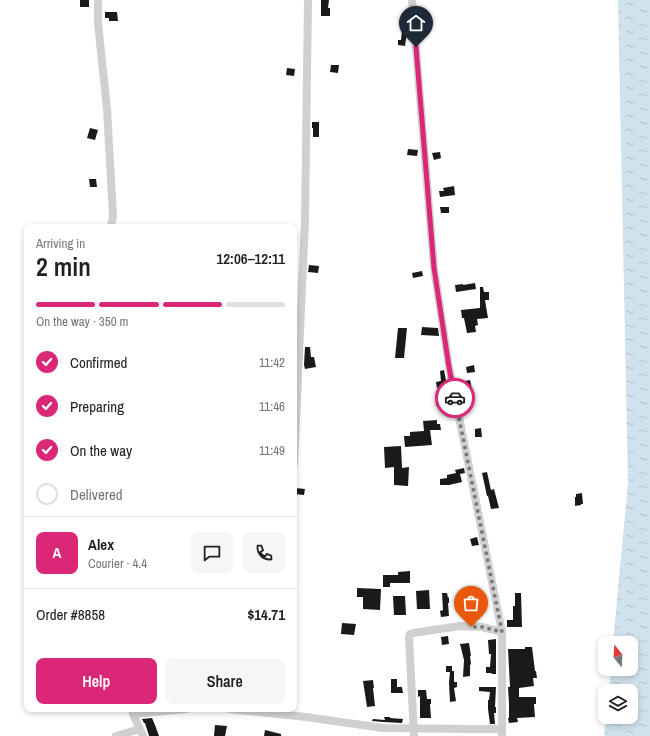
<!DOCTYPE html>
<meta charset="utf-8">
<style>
:root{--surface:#fff;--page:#f6f6f6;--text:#202124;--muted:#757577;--line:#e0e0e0;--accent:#db2777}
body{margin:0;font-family:"Archivo Narrow",sans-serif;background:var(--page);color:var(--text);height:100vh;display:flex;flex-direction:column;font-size:15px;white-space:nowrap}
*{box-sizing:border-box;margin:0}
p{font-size:13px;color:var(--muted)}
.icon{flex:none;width:22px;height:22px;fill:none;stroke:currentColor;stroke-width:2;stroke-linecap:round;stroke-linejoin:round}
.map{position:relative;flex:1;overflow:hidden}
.panel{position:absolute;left:24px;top:224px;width:273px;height:488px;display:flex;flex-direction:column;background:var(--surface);border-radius:8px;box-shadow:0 2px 6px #0003}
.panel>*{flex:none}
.needle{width:26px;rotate:342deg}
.tools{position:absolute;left:598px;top:636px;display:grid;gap:8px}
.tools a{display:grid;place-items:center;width:40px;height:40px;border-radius:8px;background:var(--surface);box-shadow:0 2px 6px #0003;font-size:20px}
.pin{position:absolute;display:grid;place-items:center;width:34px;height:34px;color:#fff;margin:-41px -17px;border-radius:50% 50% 50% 0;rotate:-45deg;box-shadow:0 0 4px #0007}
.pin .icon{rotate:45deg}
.courier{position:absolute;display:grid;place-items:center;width:40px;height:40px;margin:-20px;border:3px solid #db2777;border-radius:50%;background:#fff;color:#222;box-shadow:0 1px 5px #0007}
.overview em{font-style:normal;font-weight:600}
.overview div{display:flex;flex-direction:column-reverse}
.overview{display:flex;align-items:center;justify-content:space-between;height:68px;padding:0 12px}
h1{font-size:26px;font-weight:600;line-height:30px}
.bar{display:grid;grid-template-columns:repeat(4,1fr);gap:6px 4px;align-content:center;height:48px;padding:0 12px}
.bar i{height:5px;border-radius:3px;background:var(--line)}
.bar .active{background:var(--accent)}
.bar p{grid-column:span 4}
.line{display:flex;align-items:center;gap:10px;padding:0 12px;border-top:1px solid var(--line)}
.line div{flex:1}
.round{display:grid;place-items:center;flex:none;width:42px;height:42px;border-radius:8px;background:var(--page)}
ol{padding:0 12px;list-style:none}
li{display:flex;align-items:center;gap:12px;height:44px}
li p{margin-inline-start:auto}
li .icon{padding:4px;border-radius:50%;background:var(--accent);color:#fff;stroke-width:4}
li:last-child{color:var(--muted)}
li i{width:22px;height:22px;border:2px solid var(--line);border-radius:50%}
.action{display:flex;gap:8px;margin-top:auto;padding:8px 12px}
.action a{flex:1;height:46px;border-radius:8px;background:var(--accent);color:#fff;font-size:16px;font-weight:600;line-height:46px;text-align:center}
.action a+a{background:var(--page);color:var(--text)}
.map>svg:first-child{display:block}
</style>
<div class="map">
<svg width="650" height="736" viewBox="0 0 650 736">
<defs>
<pattern id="water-ripples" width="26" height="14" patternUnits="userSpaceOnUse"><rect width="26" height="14" fill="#cfe2ee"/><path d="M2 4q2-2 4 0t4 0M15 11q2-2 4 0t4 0" fill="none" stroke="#b2c2cd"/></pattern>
</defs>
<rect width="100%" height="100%" fill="#fff"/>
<polygon fill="url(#water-ripples)" points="618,0 650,0 650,736 604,736 606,717 631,717 631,691 609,691 611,669 631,669 631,643 613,643 628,483"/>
<g fill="#1a1a1a">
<rect x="80" y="0" width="9" height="7"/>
<polygon points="321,0 329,0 328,8 330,8 330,16 321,16"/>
<polygon points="105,12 117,12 118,21 109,21 109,18 105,18"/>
<polygon points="402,31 407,32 405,46 398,45 398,40 401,40"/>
<polygon points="331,65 339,65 338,73 330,72"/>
<polygon points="287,68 295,69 294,76 286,75"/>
<polygon points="312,122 319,122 319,137 313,137 313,128 312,128"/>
<polygon points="90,128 98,130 95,140 87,138"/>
<polygon points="408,149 418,150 417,156 407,155"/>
<polygon points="440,152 441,158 434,160 432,153"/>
<polygon points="89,179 96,179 97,187 90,187"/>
<polygon points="454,186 455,195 440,197 439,191 444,191 443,188"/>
<polygon points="440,207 449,207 449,213 441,213"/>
<polygon points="309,265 319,266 318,273 308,272"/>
<polygon points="422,271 423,276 413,278 412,273"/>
<polygon points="475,283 476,289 456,292 455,285 463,284 463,285"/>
<polygon points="480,287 483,287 484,292 489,292 489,300 485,300 488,318 477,319 478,325 475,326 476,332 467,333 464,318 462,318 461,310 480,308"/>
<polygon points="422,327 438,328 439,336 421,335"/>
<polygon points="398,328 407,328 404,358 395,358"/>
<polygon points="305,347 310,347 311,357 314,357 316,367 305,369 304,365"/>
<polygon points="474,365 475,372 467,373 466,367"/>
<polygon points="444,370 447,386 437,388 436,382 441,381 440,371"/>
<polygon points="470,380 473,394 467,395 465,381"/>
<polygon points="445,398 446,405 436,406 436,399"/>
<polygon points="437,420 437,424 440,424 441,430 430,430 432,445 405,447 404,436 410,436 410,432 424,431 423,421"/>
<polygon points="481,428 482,437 475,437 475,429"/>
<polygon points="401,446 402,468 409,467 408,486 394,485 394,467 385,468 384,447"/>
<polygon points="464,468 465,473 460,474 462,482 449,485 440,485 440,479 447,478 447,475 456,473 455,470"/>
<polygon points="487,472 491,490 494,489 499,508 491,509 488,496 487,496 482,473"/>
<polygon points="295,488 305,489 304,495 294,494"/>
<polygon points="582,493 583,504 581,504 581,505 575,506 575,497 576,497 576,494"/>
<polygon points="477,537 479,545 472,546 470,539"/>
<polygon points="410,571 410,583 390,583 390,587 383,587 383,575 398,575 398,572"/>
<polygon points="357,588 381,589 380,610 363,609 363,597 357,597"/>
<polygon points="429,590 430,609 417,609 416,591"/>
<polygon points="442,593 447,593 448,598 449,597 449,603 448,603 449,616 441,617 440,611 443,610"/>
<polygon points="515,593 521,593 522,627 507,627 507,620 513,620 513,606 515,606"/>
<polygon points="393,596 405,596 406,615 394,615"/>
<polygon points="342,623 356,624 354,635 341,634"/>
<polygon points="448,636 449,644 442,645 441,637"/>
<polygon points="496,639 496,674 492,674 491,673 486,673 486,667 490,667 491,654 489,654 488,640"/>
<polygon points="469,643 471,656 470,656 471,664 470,665 470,676 463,677 464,660 460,644"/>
<polygon points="525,647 532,647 535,671 536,671 537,678 533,678 534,686 519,688 519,697 536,697 536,704 534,704 535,717 517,718 518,722 509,723 508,718 509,718 509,704 508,687 510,687 508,649 525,649"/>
<polygon points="446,666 452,666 452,671 454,671 454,682 457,682 457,687 454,688 456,701 450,702 449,682 450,672 446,672"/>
<polygon points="391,679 397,679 397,687 402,687 403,693 391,693"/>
<polygon points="373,680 374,688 373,688 375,706 367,707 363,681"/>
<polygon points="479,687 496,687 495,707 496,707 496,713 494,713 495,724 490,724 488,709 488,700 489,700 490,692 479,691"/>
<polygon points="418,690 426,690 427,699 431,699 431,704 430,704 431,718 420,718 420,696 418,697"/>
<polygon points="384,717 390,717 390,718 403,719 402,723 383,722 372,721 373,719 385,720"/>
<polygon points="152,718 155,725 159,736 149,736 145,723 144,723 142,719"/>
<polygon points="215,725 227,726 225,736 214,736"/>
<polygon points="265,730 281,734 281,736 264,736"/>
</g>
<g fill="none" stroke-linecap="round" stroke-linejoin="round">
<g stroke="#d0d0d0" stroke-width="8">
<polyline points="98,0 98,23 107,109 113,216 111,227"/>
<polyline points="412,0 434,268 449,367 502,632 502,736"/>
<polyline points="294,464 305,222 308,0"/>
<polyline points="132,709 133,714 143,736"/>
<polyline points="229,709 306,717 383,728 469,729 502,729"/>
<polyline points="133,714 187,709"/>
<polyline points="116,736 140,729"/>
<polyline points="414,736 409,637 410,634 413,633 460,626 482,627 502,632"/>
</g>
</g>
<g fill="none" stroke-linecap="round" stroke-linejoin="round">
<polyline stroke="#7a7a7a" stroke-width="4" stroke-dasharray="0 7.2" points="455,398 502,632 482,627 471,627"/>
<polyline stroke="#db2777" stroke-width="5" points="416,47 434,268 449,367 455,398"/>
</g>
</svg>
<div class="tools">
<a><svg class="needle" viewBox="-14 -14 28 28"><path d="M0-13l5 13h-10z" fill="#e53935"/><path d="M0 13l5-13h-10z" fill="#757577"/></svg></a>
<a><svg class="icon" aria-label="layers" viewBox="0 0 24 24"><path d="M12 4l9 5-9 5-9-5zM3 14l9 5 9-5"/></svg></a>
</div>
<div class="pin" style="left:471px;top:627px;background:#ea580c"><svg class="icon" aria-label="bag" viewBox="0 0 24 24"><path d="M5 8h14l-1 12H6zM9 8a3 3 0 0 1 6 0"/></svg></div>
<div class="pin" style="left:416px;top:47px;background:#1f2937"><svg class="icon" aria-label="home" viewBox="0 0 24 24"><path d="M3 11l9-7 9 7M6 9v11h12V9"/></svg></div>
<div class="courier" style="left:455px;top:398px"><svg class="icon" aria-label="car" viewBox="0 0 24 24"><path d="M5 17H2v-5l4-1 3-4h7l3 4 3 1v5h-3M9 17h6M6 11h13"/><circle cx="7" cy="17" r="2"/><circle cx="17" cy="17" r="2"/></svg></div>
<section class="panel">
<div class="overview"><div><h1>2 min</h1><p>Arriving in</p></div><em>12:06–12:11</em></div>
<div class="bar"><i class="active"></i><i class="active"></i><i class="active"></i><i></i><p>On the way · 350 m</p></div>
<ol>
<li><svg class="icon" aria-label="check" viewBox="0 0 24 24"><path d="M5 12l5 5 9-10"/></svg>Confirmed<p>11:42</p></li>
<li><svg class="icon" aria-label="check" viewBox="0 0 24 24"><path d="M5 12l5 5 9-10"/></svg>Preparing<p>11:46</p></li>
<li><svg class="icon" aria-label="check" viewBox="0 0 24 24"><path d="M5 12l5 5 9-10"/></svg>On the way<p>11:49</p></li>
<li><i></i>Delivered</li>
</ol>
<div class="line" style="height:72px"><b class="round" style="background:var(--accent);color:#fff">A</b><div><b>Alex</b><p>Courier · 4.4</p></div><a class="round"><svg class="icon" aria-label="chat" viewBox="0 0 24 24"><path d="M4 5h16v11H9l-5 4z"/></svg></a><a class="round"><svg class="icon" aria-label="phone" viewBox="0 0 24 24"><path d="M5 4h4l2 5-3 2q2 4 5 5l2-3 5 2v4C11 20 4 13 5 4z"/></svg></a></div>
<div class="line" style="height:52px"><div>Order #8858</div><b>$14.71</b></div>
<div class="action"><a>Help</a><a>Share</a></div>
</section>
</div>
